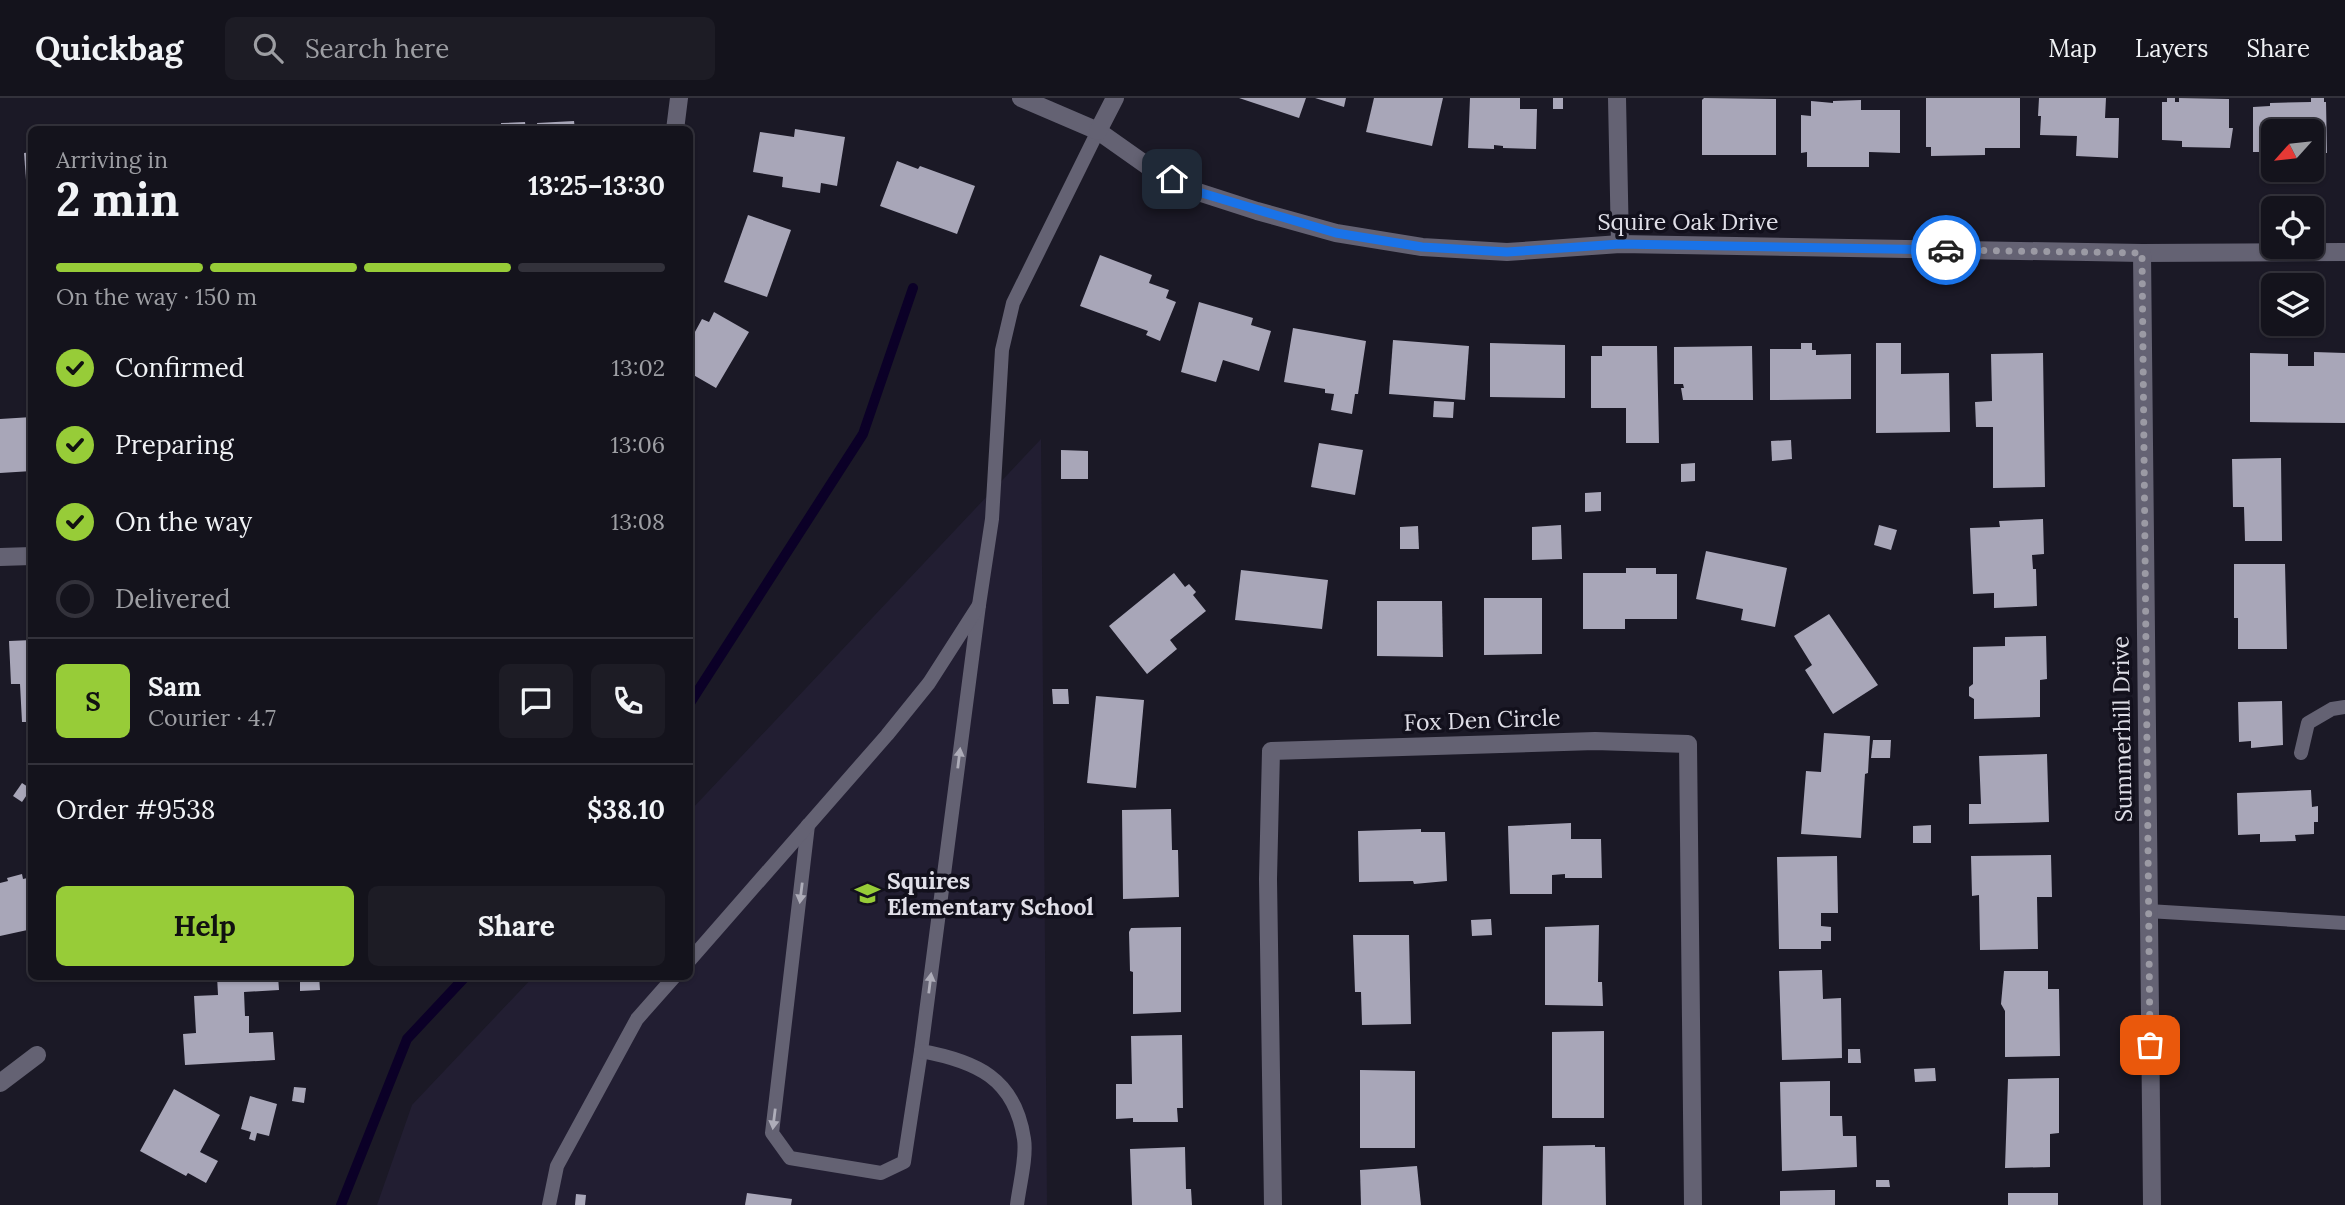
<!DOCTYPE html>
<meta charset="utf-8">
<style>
:root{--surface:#14131c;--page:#1d1c25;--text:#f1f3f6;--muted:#9d9ea3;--line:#33323b;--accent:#97cc38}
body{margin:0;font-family:Lora,serif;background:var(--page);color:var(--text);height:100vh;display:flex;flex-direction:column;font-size:26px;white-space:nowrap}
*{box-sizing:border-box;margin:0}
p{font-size:23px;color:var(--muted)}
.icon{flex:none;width:38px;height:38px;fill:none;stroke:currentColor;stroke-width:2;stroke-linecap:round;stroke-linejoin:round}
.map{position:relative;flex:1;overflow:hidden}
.side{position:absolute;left:28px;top:28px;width:665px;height:854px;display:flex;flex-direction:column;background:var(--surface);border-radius:10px;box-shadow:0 2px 5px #0004,0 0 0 2px var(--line)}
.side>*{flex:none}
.needle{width:46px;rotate:243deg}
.buttons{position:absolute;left:2261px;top:21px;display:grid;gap:14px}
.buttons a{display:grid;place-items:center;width:63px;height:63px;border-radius:10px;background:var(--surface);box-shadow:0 2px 5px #0004,0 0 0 2px var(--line);font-size:35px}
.pin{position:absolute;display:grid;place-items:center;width:60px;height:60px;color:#fff;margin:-30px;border-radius:14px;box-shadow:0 4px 10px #0006}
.courier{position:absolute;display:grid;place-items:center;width:70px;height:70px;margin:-35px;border:5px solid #1a73e8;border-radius:50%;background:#fff;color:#222;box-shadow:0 2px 9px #0007}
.overview em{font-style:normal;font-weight:700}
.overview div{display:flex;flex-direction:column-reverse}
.overview{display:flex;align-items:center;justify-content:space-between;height:119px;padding:0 28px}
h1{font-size:46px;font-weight:700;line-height:52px}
.bar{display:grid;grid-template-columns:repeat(4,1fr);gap:10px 7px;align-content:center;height:84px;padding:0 28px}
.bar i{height:9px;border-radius:5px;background:var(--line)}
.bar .on{background:var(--accent)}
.bar p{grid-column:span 4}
.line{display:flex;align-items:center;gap:18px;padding:0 28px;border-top:2px solid var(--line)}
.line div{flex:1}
.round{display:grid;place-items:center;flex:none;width:74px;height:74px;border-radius:10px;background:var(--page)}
ol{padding:0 28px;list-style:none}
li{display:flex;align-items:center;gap:21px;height:77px}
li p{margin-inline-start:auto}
li .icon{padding:7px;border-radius:50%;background:var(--accent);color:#111;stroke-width:4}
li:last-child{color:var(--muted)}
li i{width:38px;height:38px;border:4px solid var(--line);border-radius:50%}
.primary-button{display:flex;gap:14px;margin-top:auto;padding:14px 28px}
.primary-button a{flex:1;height:80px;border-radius:10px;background:var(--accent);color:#111;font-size:28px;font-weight:700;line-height:80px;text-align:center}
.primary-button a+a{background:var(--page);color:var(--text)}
header{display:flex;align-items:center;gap:42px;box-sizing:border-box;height:98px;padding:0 35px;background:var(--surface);border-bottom:2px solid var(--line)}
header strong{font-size:33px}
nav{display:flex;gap:38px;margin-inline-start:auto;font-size:24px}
.search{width:490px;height:63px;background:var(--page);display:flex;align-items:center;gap:18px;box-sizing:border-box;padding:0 24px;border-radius:10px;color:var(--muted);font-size:26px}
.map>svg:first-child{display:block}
</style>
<header>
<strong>Quickbag</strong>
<div class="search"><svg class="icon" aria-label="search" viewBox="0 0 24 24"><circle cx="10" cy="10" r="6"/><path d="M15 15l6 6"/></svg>Search here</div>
<nav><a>Map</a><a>Layers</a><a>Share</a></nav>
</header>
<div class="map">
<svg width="2345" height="1107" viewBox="0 0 2345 1107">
<rect width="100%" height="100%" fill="#1b1926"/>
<polygon fill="#221e32" points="1041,341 1047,1107 377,1107 412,1007 533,879 690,878 690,713"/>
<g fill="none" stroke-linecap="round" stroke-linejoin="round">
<g stroke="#0b0027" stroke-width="10">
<polyline points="690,605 863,336 913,190"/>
<polyline points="341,1107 407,941 466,878"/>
</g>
</g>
<g fill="#a8a6b8">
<polygon points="1239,0 1306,0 1299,20"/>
<polygon points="1315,0 1346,0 1344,9"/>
<polygon points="1374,0 1443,0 1432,48 1366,34"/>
<polygon points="1470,0 1520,0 1520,11 1537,11 1536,51 1503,50 1503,48 1494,47 1494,51 1468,50"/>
<rect x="1553" y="0" width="10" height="11"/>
<polygon points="1704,0 1776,1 1776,57 1702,57 1702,2"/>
<polygon points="1926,0 2020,0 2020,50 1985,50 1985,57 1931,58 1931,49 1926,49"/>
<polygon points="2039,0 2106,0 2105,20 2119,20 2118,60 2076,58 2077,38 2040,37 2041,18 2038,18"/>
<polygon points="2167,0 2175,0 2175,4 2179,4 2179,0 2229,1 2229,30 2233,30 2230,50 2182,49 2182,43 2162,42 2162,4 2167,4"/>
<polygon points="2311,0 2324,0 2324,4 2326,4 2327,55 2312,55 2312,33 2273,33 2273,54 2253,54 2253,9 2270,8 2270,5 2311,4"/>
<polygon points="1861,2 1861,12 1900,12 1900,55 1869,54 1869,69 1807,69 1807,54 1801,55 1801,17 1811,18 1811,3 1833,5 1833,3"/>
<polygon points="574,23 575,32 538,32 537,25"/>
<polygon points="525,24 526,32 501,32 501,25"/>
<polygon points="795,31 845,39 837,88 821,85 820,95 782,89 783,79 753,74 760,34 794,39"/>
<polygon points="32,54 32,108 28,108 24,55"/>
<polygon points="897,63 918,71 920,68 975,88 957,136 880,108"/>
<polygon points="748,117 791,132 767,199 724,184"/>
<polygon points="1100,157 1152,177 1149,185 1169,192 1166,200 1176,204 1160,243 1146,237 1148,233 1080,208"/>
<polygon points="1199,204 1253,220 1251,227 1271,233 1259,273 1223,262 1216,284 1181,274"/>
<polygon points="714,214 749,234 716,290 690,275 690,243 702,221 709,224"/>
<polygon points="1293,230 1366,243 1358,296 1355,296 1352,316 1331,312 1334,296 1325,295 1325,291 1284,284"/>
<polygon points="1393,242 1469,248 1465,302 1389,296"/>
<polygon points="1490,245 1565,247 1565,300 1490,299"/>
<polygon points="1801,245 1812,245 1812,252 1816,252 1816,257 1851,256 1851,301 1770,302 1770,251 1801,251"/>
<polygon points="1876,245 1901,245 1901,276 1949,275 1950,334 1876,335"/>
<polygon points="1602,248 1657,248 1659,345 1626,345 1626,310 1591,310 1591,258 1602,258"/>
<polygon points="1752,248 1753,302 1683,302 1681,290 1684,290 1683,286 1674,286 1674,249"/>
<polygon points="2314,254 2345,255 2345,325 2250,324 2250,255 2288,256 2288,268 2314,268"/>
<polygon points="2043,255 2045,389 1993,390 1993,329 1976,329 1975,304 1992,303 1991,256"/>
<polygon points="1434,303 1454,304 1453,320 1433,319"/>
<polygon points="32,319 32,373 0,375 0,321"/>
<polygon points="1791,342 1792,361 1772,363 1771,343"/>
<polygon points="1319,345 1363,352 1355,397 1311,389"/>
<polygon points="1061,352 1088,353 1088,381 1061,381"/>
<polygon points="2281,360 2282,443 2245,443 2244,409 2233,409 2232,361"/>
<polygon points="1695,365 1695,383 1681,384 1681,366"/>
<polygon points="1601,394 1601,413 1585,414 1585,395"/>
<polygon points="2043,421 2044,456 2032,457 2033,471 2036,471 2037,508 1994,510 1994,495 1973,496 1970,430 2000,429 1999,423"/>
<polygon points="1561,427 1562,461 1532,462 1532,429"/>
<polygon points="1879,427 1897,432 1891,452 1874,447"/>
<polygon points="1418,428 1419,451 1400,451 1400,429"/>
<polygon points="1706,453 1787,470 1775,529 1741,522 1743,511 1696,501"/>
<polygon points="2234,466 2285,466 2287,551 2238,551 2238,520 2234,520"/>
<polygon points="1626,470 1656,470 1656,476 1677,476 1677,521 1625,521 1625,531 1583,531 1583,475 1626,475"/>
<polygon points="1241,472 1328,482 1322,531 1235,522"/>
<polygon points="1174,475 1185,489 1189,486 1196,494 1193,497 1206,513 1170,542 1177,551 1147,576 1109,528"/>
<polygon points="1484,500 1542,500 1542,556 1484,557"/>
<polygon points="1377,503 1442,503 1443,559 1377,558"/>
<polygon points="1829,516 1878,587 1833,616 1805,572 1812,567 1794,538"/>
<polygon points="2046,538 2047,581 2040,582 2040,619 1974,621 1974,601 1969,598 1969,589 1973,586 1973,549 2005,548 2005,539"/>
<polygon points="32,542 32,624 22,624 20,586 11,586 9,543"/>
<polygon points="1052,591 1068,591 1069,606 1053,606"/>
<polygon points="1096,598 1144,602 1136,690 1087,685"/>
<polygon points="2282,603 2283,647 2251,650 2251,643 2239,644 2238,604"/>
<polygon points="1824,635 1870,638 1868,675 1865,676 1861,740 1801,736 1806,673 1821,674"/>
<polygon points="1873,642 1891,642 1890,660 1871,660"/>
<polygon points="2047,656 2049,724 1969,726 1969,706 1981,706 1979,658"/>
<polygon points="22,685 31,691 22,704 13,698"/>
<polygon points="2311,692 2312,709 2318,708 2318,724 2314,724 2314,736 2295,737 2296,743 2260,744 2260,736 2238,737 2237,695"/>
<polygon points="1171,711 1172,752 1178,752 1179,799 1123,801 1122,712"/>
<polygon points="1571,725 1571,741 1601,741 1602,780 1565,780 1565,776 1552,777 1552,796 1510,796 1508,728"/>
<polygon points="1931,727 1931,745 1913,745 1913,728"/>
<polygon points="1421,731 1421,734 1445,734 1447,783 1414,786 1413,783 1359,784 1358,733"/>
<polygon points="2051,757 2052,799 2037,799 2038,851 1980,852 1979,797 1972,798 1971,758"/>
<polygon points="1837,758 1838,815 1821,815 1821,828 1831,829 1831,843 1821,843 1821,851 1779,851 1777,759"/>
<polygon points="22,776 23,781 32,779 32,831 0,838 0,785 8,783 7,780"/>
<polygon points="1491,821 1492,837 1472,838 1471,822"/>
<polygon points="1599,827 1598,884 1602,884 1603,908 1545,907 1545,829"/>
<polygon points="1181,829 1181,914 1133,916 1133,874 1130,873 1129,834 1131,830"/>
<polygon points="1353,837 1409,837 1411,926 1362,927 1361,894 1355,894"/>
<polygon points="1822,872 1823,901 1841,900 1842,960 1782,962 1779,873"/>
<polygon points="2004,873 2048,873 2048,891 2059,891 2060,958 2005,959 2005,913 2001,906"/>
<polygon points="217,878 278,878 279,892 244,894 245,918 249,918 249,935 273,934 275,962 185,967 183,936 196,935 194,898 218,897"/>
<polygon points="297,878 319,878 320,892 300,893 300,881 297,881"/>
<polygon points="1604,933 1604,1020 1552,1020 1552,934"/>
<polygon points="1182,937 1183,1010 1177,1010 1178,1024 1133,1024 1133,1020 1116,1021 1116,986 1132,986 1131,938"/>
<polygon points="1848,951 1860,951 1861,965 1848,965"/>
<polygon points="1935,970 1936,983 1915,984 1914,971"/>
<polygon points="1360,972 1415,973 1415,1050 1360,1050"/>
<polygon points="2059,980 2059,1035 2050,1036 2050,1069 2005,1070 2008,981"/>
<polygon points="1830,983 1830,1018 1842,1018 1843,1038 1856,1038 1857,1069 1782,1073 1780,984"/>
<polygon points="294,989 306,990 304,1005 292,1003"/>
<polygon points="174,991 220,1017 200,1054 218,1063 206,1085 188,1075 186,1078 140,1053"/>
<polygon points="250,998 277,1006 269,1038 257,1035 255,1043 249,1041 251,1034 241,1031"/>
<polygon points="1595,1047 1595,1049 1605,1049 1606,1107 1542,1107 1543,1048"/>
<polygon points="1185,1049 1186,1091 1191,1091 1192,1107 1132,1107 1130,1051"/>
<polygon points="1417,1068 1421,1107 1361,1107 1360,1072"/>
<polygon points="1876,1082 1889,1082 1890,1089 1876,1089"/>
<polygon points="1830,1092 1835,1092 1835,1107 1780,1107 1780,1093"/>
<polygon points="747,1095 792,1101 791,1107 745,1107"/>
<rect x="2008" y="1095" width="50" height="12"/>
<polygon points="576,1096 586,1097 585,1107 575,1107"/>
</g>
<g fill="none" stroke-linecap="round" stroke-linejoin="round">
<g stroke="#646273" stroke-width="14">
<polyline points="2301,655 2308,625 2332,611 2345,609"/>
<polyline points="808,727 772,1035 790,1060 881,1075 904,1064 921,953 979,507"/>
<polyline points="2148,813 2345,825"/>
<polyline points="690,862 887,637 929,585 979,507 992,421 1002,252 1013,205 1098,33"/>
<path d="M921,953c55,10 94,27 103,88 3,18 -5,48 -7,66"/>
<polyline points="549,1107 557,1068 637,921 675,878"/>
</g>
<g stroke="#646273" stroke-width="18">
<polyline points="1021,0 1098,33 1149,69 1195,93 1257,113 1336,135 1422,149 1507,154 1620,146 2142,155 2345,154"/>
<polyline points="1617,0 1620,146"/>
<polyline points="675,32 679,0"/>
<polyline points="1098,33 1115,0"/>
<polyline points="2142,155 2152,1107"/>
<polyline points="0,459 32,458"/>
<polyline points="0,985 37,957"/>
<polyline points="1273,1107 1268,781 1271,653 1595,643 1688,646 1693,1107"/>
</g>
</g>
<defs><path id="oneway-solid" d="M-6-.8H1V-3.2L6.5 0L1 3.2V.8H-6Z" transform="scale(1.75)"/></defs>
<g fill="#aeadb9">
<use href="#oneway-solid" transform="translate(959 660) rotate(-83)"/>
<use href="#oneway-solid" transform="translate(801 795) rotate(97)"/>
<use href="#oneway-solid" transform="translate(930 885) rotate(-83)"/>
<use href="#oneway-solid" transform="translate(774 1021) rotate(97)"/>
</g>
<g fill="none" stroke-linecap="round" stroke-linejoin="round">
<polyline stroke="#9b9aa4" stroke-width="7" stroke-dasharray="0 12.6" points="1946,152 2142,155 2150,947"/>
<polyline stroke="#1a73e8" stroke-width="9" points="1172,81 1195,93 1336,135 1422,149 1507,154 1620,146 1946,152"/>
</g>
<defs>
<symbol id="school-bare" viewBox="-9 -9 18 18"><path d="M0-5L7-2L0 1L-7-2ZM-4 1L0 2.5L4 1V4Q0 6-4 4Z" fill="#97cc38" stroke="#12101c" stroke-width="2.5" paint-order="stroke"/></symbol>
</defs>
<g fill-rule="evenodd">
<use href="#school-bare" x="850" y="778" width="35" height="35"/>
</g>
<g text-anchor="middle" stroke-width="7" stroke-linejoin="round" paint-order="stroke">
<g font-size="23" fill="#e0dfe8" stroke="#12101c">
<text x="1688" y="132">Squire Oak Drive</text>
<text transform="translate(1482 622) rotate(-2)" y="8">Fox Den Circle</text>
<text transform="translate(2122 631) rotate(-91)" y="8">Summerhill Drive</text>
</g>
<g font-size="23" font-weight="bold" fill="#e0dfe8" stroke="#12101c" text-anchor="start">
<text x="887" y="791">Squires<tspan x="887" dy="26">Elementary School</tspan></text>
</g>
</g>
</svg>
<div class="buttons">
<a><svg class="needle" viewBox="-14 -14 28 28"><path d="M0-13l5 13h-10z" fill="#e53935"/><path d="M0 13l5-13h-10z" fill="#9d9ea3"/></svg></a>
<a><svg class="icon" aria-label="locate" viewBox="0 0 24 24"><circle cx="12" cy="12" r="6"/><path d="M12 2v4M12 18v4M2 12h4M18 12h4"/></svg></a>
<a><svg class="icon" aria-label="layers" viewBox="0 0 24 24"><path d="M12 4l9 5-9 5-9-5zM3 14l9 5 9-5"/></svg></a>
</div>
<div class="pin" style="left:2150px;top:947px;background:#ea580c"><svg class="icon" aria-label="bag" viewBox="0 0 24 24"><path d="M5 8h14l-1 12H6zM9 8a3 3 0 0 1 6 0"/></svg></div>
<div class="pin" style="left:1172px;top:81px;background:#1f2937"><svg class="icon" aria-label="home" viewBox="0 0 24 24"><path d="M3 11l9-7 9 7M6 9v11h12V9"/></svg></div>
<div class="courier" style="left:1946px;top:152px"><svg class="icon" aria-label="car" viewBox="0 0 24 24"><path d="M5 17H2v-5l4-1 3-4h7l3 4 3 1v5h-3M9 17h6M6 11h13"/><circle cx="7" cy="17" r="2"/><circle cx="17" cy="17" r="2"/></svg></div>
<section class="side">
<div class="overview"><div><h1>2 min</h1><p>Arriving in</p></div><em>13:25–13:30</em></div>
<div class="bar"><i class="on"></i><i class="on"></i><i class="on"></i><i></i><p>On the way · 150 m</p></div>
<ol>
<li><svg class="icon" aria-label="check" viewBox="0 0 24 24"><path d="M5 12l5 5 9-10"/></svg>Confirmed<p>13:02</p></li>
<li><svg class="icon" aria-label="check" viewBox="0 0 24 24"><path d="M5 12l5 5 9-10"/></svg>Preparing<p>13:06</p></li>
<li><svg class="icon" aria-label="check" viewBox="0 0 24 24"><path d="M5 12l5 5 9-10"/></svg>On the way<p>13:08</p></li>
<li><i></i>Delivered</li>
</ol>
<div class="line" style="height:126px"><b class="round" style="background:var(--accent);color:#111">S</b><div><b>Sam</b><p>Courier · 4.7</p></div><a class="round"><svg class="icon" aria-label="chat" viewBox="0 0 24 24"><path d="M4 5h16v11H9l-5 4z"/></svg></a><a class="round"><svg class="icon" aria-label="phone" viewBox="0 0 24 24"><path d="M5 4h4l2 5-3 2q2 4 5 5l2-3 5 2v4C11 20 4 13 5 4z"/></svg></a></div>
<div class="line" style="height:91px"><div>Order #9538</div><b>$38.10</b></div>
<div class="primary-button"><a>Help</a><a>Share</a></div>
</section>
</div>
